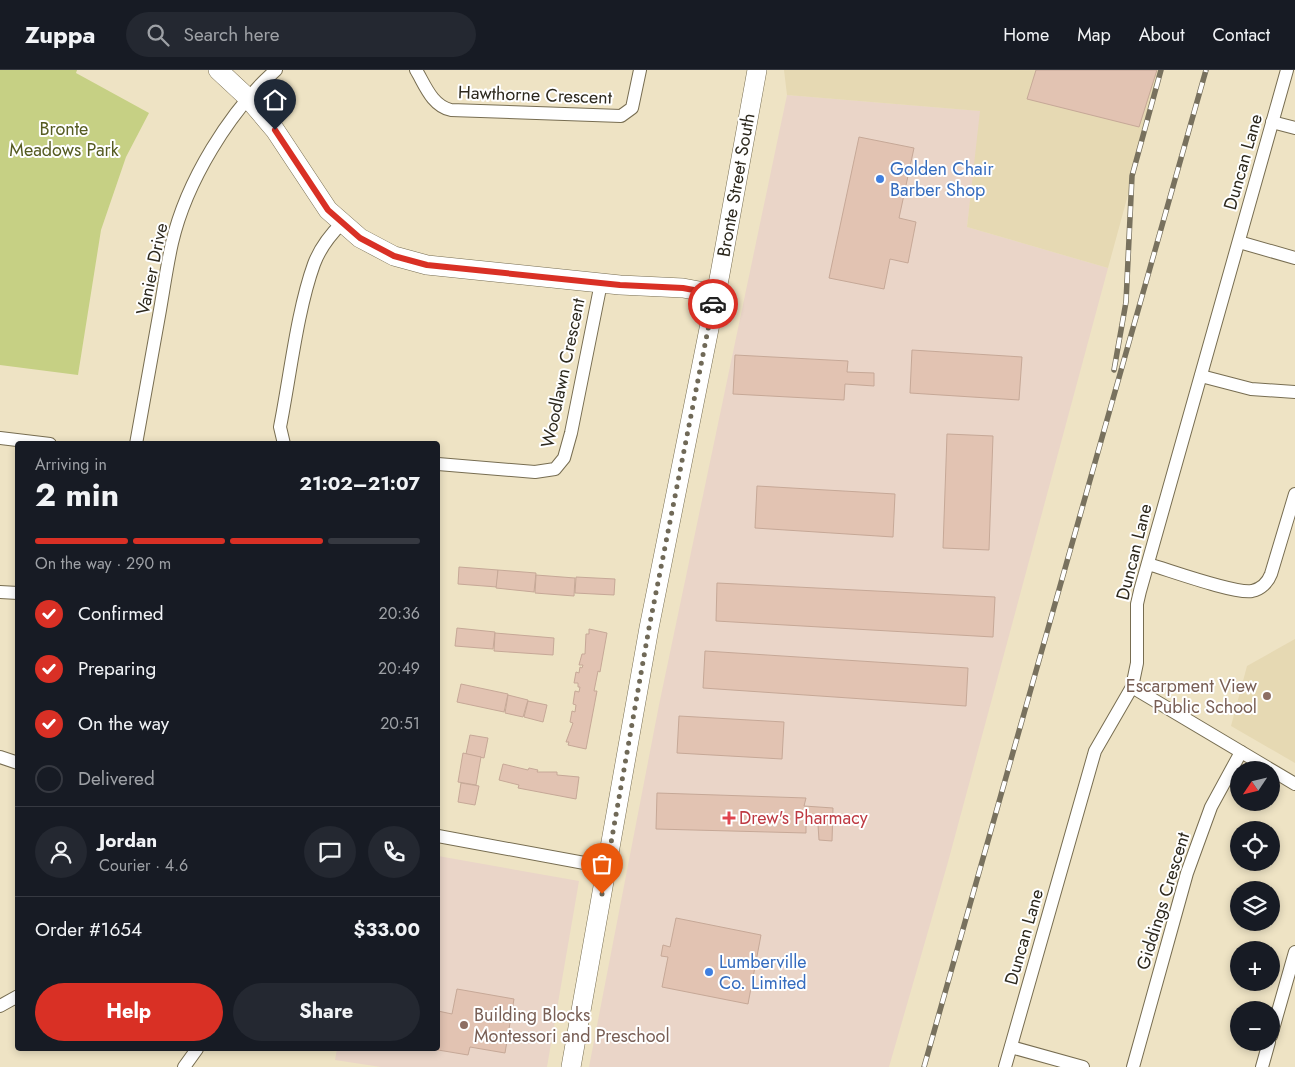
<!DOCTYPE html>
<meta charset="utf-8">
<style>
:root{--surface:#171b24;--page:#242831;--text:#f1f3f6;--muted:#9ea1a6;--line:#363941;--accent:#d93025}
body{margin:0;font-family:Jost,sans-serif;background:var(--page);color:var(--text);height:100vh;display:flex;flex-direction:column;font-size:19px;white-space:nowrap}
*{box-sizing:border-box;margin:0}
p{font-size:16px;color:var(--muted)}
.icon{flex:none;width:28px;height:28px;fill:none;stroke:currentColor;stroke-width:2;stroke-linecap:round;stroke-linejoin:round}
.map{position:relative;flex:1;overflow:hidden}
.details{position:absolute;left:15px;top:371px;width:425px;height:610px;display:flex;flex-direction:column;background:var(--surface);border-radius:5px;box-shadow:0 2px 8px #0003}
.details>*{flex:none}
.needle{width:32px;rotate:235deg}
.tools{position:absolute;left:1230px;top:691px;display:grid;gap:10px}
.tools a{display:grid;place-items:center;width:50px;height:50px;border-radius:50%;background:var(--surface);box-shadow:0 2px 8px #0003;font-size:25px}
.pin{position:absolute;display:grid;place-items:center;width:42px;height:42px;color:#fff;margin:-51px -21px;border-radius:50% 50% 50% 0;rotate:-45deg;box-shadow:0 0 5px #0007}
.pin .icon{rotate:45deg}
.courier{position:absolute;display:grid;place-items:center;width:50px;height:50px;margin:-25px;border:4px solid #d93025;border-radius:50%;background:#fff;color:#222;box-shadow:0 1px 6px #0007}
.head em{font-style:normal;font-weight:700}
.head div{display:flex;flex-direction:column-reverse}
.head{display:flex;align-items:center;justify-content:space-between;height:85px;padding:0 20px}
h1{font-size:32px;font-weight:700;line-height:38px}
.bar{display:grid;grid-template-columns:repeat(4,1fr);gap:8px 5px;align-content:center;height:60px;padding:0 20px}
.bar i{height:6px;border-radius:4px;background:var(--line)}
.bar .on{background:var(--accent)}
.bar p{grid-column:span 4}
.line{display:flex;align-items:center;gap:12px;padding:0 20px;border-top:1px solid var(--line)}
.line div{flex:1}
.round{display:grid;place-items:center;flex:none;width:52px;height:52px;border-radius:26px;background:var(--page)}
ol{padding:0 20px;list-style:none}
li{display:flex;align-items:center;gap:15px;height:55px}
li p{margin-inline-start:auto}
li .icon{padding:5px;border-radius:50%;background:var(--accent);color:#fff;stroke-width:4}
li:last-child{color:var(--muted)}
li i{width:28px;height:28px;border:2px solid var(--line);border-radius:50%}
.action{display:flex;gap:10px;margin-top:auto;padding:10px 20px}
.action a{flex:1;height:58px;border-radius:30px;background:var(--accent);color:#fff;font-size:20px;font-weight:700;line-height:58px;text-align:center}
.action a+a{background:var(--page);color:var(--text)}
header{display:flex;align-items:center;gap:30px;box-sizing:border-box;height:70px;padding:0 25px;background:var(--surface);border-bottom:1px solid var(--line)}
header strong{font-size:24px}
nav{display:flex;gap:28px;margin-inline-start:auto;font-size:18px}
.search{width:350px;height:45px;background:var(--page);display:flex;align-items:center;gap:12px;box-sizing:border-box;padding:0 18px;border-radius:28px;color:var(--muted);font-size:19px}
.map>svg:first-child{display:block}
</style>
<header>
<strong>Zuppa</strong>
<div class="search"><svg class="icon" aria-label="search" viewBox="0 0 24 24"><circle cx="10" cy="10" r="6"/><path d="M15 15l6 6"/></svg>Search here</div>
<nav><a>Home</a><a>Map</a><a>About</a><a>Contact</a></nav>
</header>
<div class="map">
<svg width="1295" height="997" viewBox="0 0 1295 997">
<rect width="100%" height="100%" fill="#eee3c4"/>
<g fill="#ead5c8">
<polygon points="787,25 981,41 967,157 1108,198 948,792 889,997 589,997 659,635"/>
<polygon points="438,786 579,811 547,997 381,997 335,990 337,979 438,979"/>
</g>
<g fill="#e6d9b3">
<polygon points="784,0 1162,0 1108,198 967,157 980,41 787,25"/>
<polygon points="1295,569 1295,693 1231,656 1247,596"/>
</g>
<polygon fill="#c6d084" points="0,0 77,0 76,3 149,43 126,87 101,160 78,305 0,295"/>
<g fill="#e2c3b2" stroke="#c6a897">
<polygon points="1036,0 1157,0 1139,57 1027,29"/>
<polygon points="859,67 914,78 899,148 916,152 908,193 890,189 884,219 829,208"/>
<polygon points="912,280 1022,287 1019,330 910,323"/>
<polygon points="735,285 848,291 847,302 874,303 874,316 845,314 844,330 733,324"/>
<polygon points="947,364 993,366 989,480 943,478"/>
<polygon points="757,416 895,424 893,467 755,458"/>
<polygon points="459,497 498,500 497,517 458,514"/>
<polygon points="498,500 536,503 534,522 496,518"/>
<polygon points="536,505 575,508 574,526 535,523"/>
<polygon points="576,507 615,509 614,525 575,523"/>
<polygon points="717,513 995,527 993,567 716,551"/>
<polygon points="457,558 495,562 493,579 455,576"/>
<polygon points="589,559 607,563 600,602 598,601 594,621 597,621 586,679 568,675 569,672 566,672 573,653 570,652 572,641 575,642 576,635 573,634 575,621 579,622 580,617 578,617 578,613 574,613 576,602 579,603 580,597 582,598 583,595 579,595 582,584 585,584 586,564 589,564"/>
<polygon points="495,563 554,568 553,585 494,581"/>
<polygon points="705,581 968,598 966,636 703,618"/>
<polygon points="461,614 508,624 504,642 457,632"/>
<polygon points="508,625 528,630 523,647 505,643"/>
<polygon points="528,631 547,635 543,652 524,647"/>
<polygon points="679,646 784,652 782,689 677,683"/>
<polygon points="470,665 488,668 484,688 466,684"/>
<polygon points="463,683 481,687 476,715 458,712"/>
<polygon points="503,694 528,700 529,698 538,700 537,702 557,702 557,705 579,707 576,729 518,718 519,715 499,710"/>
<polygon points="461,713 479,716 475,735 458,732"/>
<polygon points="657,723 806,728 804,736 833,738 832,771 819,770 818,755 806,754 806,763 656,759"/>
<polygon points="676,848 761,865 748,934 662,917 668,887 661,886 663,875 670,877"/>
<polygon points="457,919 514,929 505,983 470,977 468,985 432,979 438,979 438,941 452,944"/>
</g>
<g fill="none" stroke-linecap="round" stroke-linejoin="round">
<defs>
<g id="street">
<path d="M416,0c9,15 16,36 35,40l170,6 11,-8 8,-38"/>
<polyline points="1272,52 1295,58"/>
<polyline points="1239,172 1295,188"/>
<polyline points="1201,306 1251,319 1295,322"/>
<polyline points="0,368 50,374"/>
<path d="M136,374c8,-45 16,-90 24,-134 4,-23 7,-45 12,-67 14,-61 58,-133 104,-173"/>
<path d="M284,374l-4,-17c10,-50 17,-116 34,-163 6,-16 16,-29 28,-41"/>
<polyline points="438,394 535,402 555,399 564,388 571,363 601,213"/>
<path d="M1148,494c21,6 86,30 104,27 9,-2 16,-9 19,-17l24,-80"/>
<polyline points="0,522 18,523"/>
<polyline points="1132,617 1295,714"/>
<polyline points="0,687 18,693"/>
<polyline points="438,766 606,797"/>
<polyline points="0,936 18,926"/>
<polyline points="1271,966 1295,882"/>
<polyline points="1011,977 1083,997"/>
<polyline points="184,997 197,979"/>
<polyline points="1005,997 1095,681 1132,617 1137,593 1137,534 1140,521 1287,0"/>
<polyline points="1133,997 1187,803 1211,737 1241,682"/>
<polyline points="1262,997 1269,972"/>
</g>
<g id="secondary">
<polyline points="218,0 247,27 275,60 328,140 360,168 394,186 427,195 620,215 683,218 715,224"/>
<polyline points="571,997 649,558 720,204 757,0"/>
</g>
</defs>
<use href="#street" stroke="#776d51" stroke-width="14"/>
<use href="#secondary" stroke="#776d51" stroke-width="20"/>
<use href="#street" stroke="#fff" stroke-width="12"/>
<use href="#secondary" stroke="#fff" stroke-width="19"/>
<defs>
<g id="rail">
<polyline points="1114,300 1126,232 1132,106 1161,0"/>
<polyline points="924,997 1206,0"/>
</g>
</defs>
<use href="#rail" stroke="#78715e" stroke-width="5.5"/>
<use href="#rail" stroke="#fff" stroke-width="4" stroke-dasharray="11" stroke-linecap="butt"/>
</g>
<g fill="none" stroke-linecap="round" stroke-linejoin="round">
<polyline stroke="#706957" stroke-width="5" stroke-dasharray="0 9" points="602,824 649,558 713,234"/>
<polyline stroke="#d93025" stroke-width="6" points="275,60 328,140 360,168 394,186 427,195 620,215 683,218 715,224 713,234"/>
</g>
<g fill="#3f7fe0" stroke="#fff" stroke-width="2">
<circle cx="880" cy="109" r="5"/>
<circle cx="709" cy="902" r="5"/>
</g>
<g fill="#8d6e63" stroke="#fff" stroke-width="2">
<circle cx="1267" cy="626" r="5"/>
<circle cx="464" cy="955" r="5"/>
</g>
<path fill="#e0444e" stroke="#fff" stroke-width="2" d="M726.5 740.5h5v5h5v5h-5v5h-5v-5h-5v-5h5z"/>
<g text-anchor="middle" stroke-width="4" stroke-linejoin="round" paint-order="stroke">
<g font-size="18" fill="#2c281d" stroke="#fff">
<text transform="translate(535 25) rotate(2)" y="6">Hawthorne Crescent</text>
<text transform="translate(1243 92) rotate(-74)" y="6">Duncan Lane</text>
<text transform="translate(736 115) rotate(-80)" y="6">Bronte Street South</text>
<text transform="translate(152 199) rotate(-78)" y="6">Vanier Drive</text>
<text transform="translate(563 303) rotate(-78)" y="6">Woodlawn Crescent</text>
<text transform="translate(1134 482) rotate(-76)" y="6">Duncan Lane</text>
<text transform="translate(1163 831) rotate(-73)" y="6">Giddings Crescent</text>
<text transform="translate(1024 867) rotate(-74)" y="6">Duncan Lane</text>
</g>
<g font-size="18" fill="#555b21" stroke="#fff">
<text x="64" y="65">Bronte<tspan x="64" dy="21">Meadows Park</tspan></text>
</g>
<g font-size="18" fill="#366cbe" stroke="#fff" text-anchor="start">
<text x="890" y="105">Golden Chair<tspan x="890" dy="21">Barber Shop</tspan></text>
<text x="719" y="898">Lumberville<tspan x="719" dy="21">Co. Limited</tspan></text>
</g>
<g font-size="18" fill="#785e54" stroke="#fff" text-anchor="end">
<text x="1257" y="622">Escarpment View<tspan x="1257" dy="21">Public School</tspan></text>
<text x="474" y="951" text-anchor="start">Building Blocks<tspan x="474" dy="21">Montessori and Preschool</tspan></text>
</g>
<g font-size="18" fill="#be3a42" stroke="#fff" text-anchor="start">
<text x="739" y="754">Drew's Pharmacy</text>
</g>
</g>
</svg>
<div class="tools">
<a><svg class="needle" viewBox="-14 -14 28 28"><path d="M0-13l5 13h-10z" fill="#e53935"/><path d="M0 13l5-13h-10z" fill="#9ea1a6"/></svg></a>
<a><svg class="icon" aria-label="locate" viewBox="0 0 24 24"><circle cx="12" cy="12" r="6"/><path d="M12 2v4M12 18v4M2 12h4M18 12h4"/></svg></a>
<a><svg class="icon" aria-label="layers" viewBox="0 0 24 24"><path d="M12 4l9 5-9 5-9-5zM3 14l9 5 9-5"/></svg></a>
<a>+</a>
<a>−</a>
</div>
<div class="pin" style="left:602px;top:824px;background:#ea580c"><svg class="icon" aria-label="bag" viewBox="0 0 24 24"><path d="M5 8h14l-1 12H6zM9 8a3 3 0 0 1 6 0"/></svg></div>
<div class="pin" style="left:275px;top:60px;background:#1f2937"><svg class="icon" aria-label="home" viewBox="0 0 24 24"><path d="M3 11l9-7 9 7M6 9v11h12V9"/></svg></div>
<div class="courier" style="left:713px;top:234px"><svg class="icon" aria-label="car" viewBox="0 0 24 24"><path d="M5 17H2v-5l4-1 3-4h7l3 4 3 1v5h-3M9 17h6M6 11h13"/><circle cx="7" cy="17" r="2"/><circle cx="17" cy="17" r="2"/></svg></div>
<section class="details">
<div class="head"><div><h1>2 min</h1><p>Arriving in</p></div><em>21:02–21:07</em></div>
<div class="bar"><i class="on"></i><i class="on"></i><i class="on"></i><i></i><p>On the way · 290 m</p></div>
<ol>
<li><svg class="icon" aria-label="check" viewBox="0 0 24 24"><path d="M5 12l5 5 9-10"/></svg>Confirmed<p>20:36</p></li>
<li><svg class="icon" aria-label="check" viewBox="0 0 24 24"><path d="M5 12l5 5 9-10"/></svg>Preparing<p>20:49</p></li>
<li><svg class="icon" aria-label="check" viewBox="0 0 24 24"><path d="M5 12l5 5 9-10"/></svg>On the way<p>20:51</p></li>
<li><i></i>Delivered</li>
</ol>
<div class="line" style="height:90px"><a class="round"><svg class="icon" aria-label="person" viewBox="0 0 24 24"><circle cx="12" cy="8" r="4"/><path d="M4 21q1-7 8-7t8 7"/></svg></a><div><b>Jordan</b><p>Courier · 4.6</p></div><a class="round"><svg class="icon" aria-label="chat" viewBox="0 0 24 24"><path d="M4 5h16v11H9l-5 4z"/></svg></a><a class="round"><svg class="icon" aria-label="phone" viewBox="0 0 24 24"><path d="M5 4h4l2 5-3 2q2 4 5 5l2-3 5 2v4C11 20 4 13 5 4z"/></svg></a></div>
<div class="line" style="height:65px"><div>Order #1654</div><b>$33.00</b></div>
<div class="action"><a>Help</a><a>Share</a></div>
</section>
</div>
